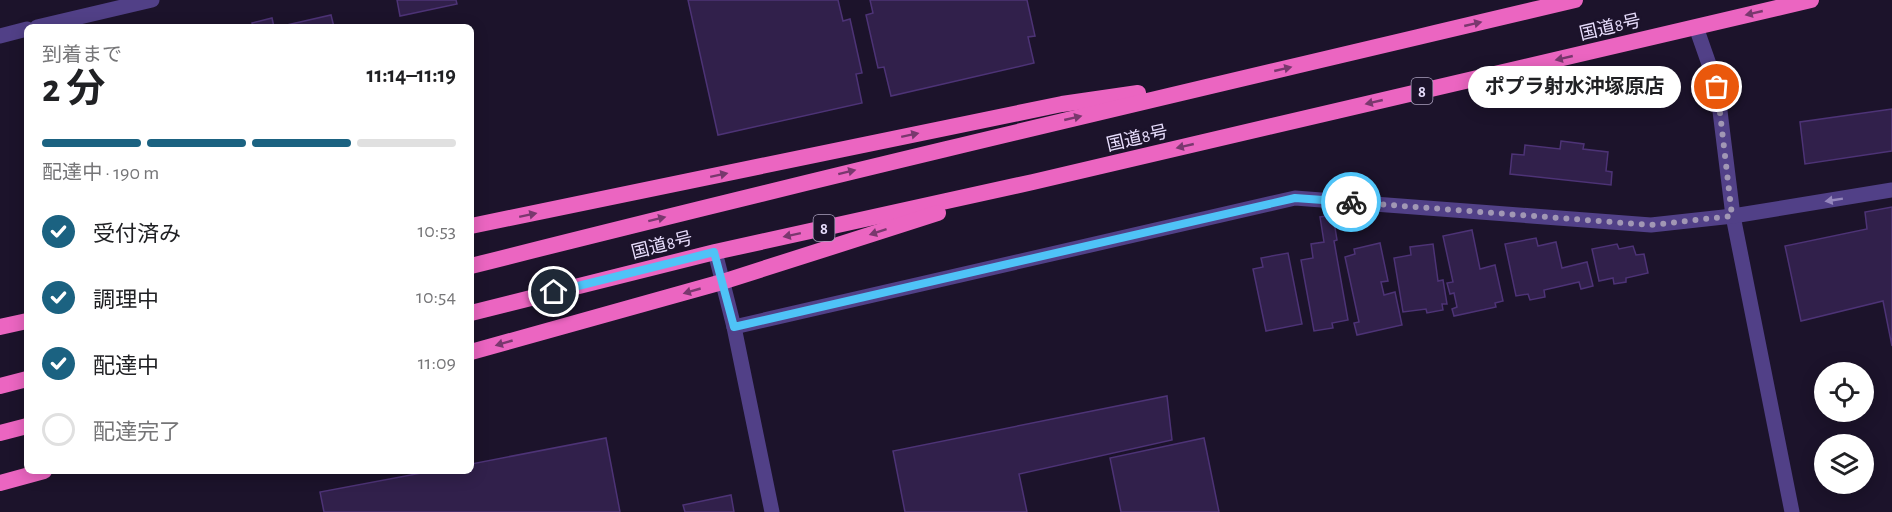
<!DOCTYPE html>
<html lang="ja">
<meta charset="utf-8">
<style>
:root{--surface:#fff;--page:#f2f2f2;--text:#202124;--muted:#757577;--line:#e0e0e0;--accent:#1b6281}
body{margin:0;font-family:"Alegreya Sans","Noto Sans JP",sans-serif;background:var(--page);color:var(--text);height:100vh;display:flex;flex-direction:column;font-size:22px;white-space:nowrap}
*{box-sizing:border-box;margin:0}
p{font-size:20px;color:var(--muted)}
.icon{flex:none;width:33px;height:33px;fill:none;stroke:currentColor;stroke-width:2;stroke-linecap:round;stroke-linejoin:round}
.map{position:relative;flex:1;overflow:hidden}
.panel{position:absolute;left:24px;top:24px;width:450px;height:450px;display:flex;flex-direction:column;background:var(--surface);border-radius:9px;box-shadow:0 3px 15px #0003}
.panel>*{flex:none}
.buttons{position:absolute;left:1814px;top:362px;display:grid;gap:12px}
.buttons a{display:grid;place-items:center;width:60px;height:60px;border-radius:50%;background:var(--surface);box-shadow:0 3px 15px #0003;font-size:30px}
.pin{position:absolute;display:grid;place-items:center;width:51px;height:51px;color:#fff;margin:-26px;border:3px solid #fff;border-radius:50%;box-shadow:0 2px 6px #0007}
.courier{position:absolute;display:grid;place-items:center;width:60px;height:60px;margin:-30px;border:4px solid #4fc3f7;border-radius:50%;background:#fff;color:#222;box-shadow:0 2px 8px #0007}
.bubble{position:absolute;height:42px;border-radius:21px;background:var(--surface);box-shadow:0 3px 15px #0003;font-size:20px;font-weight:700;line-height:42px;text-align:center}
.headline em{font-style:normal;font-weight:700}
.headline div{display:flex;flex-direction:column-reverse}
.headline{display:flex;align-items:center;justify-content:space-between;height:102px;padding:0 18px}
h1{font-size:39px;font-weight:700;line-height:45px}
.bar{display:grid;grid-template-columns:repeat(4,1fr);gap:9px 6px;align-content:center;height:72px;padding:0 18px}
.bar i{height:8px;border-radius:4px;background:var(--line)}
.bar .active{background:var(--accent)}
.bar p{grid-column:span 4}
ol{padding:0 18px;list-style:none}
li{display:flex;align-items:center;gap:18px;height:66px}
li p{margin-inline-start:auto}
li .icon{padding:6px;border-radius:50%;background:var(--accent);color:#fff;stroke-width:4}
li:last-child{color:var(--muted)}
li i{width:33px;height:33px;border:3px solid var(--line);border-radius:50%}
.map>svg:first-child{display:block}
</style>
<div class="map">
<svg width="1892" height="512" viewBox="0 0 1892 512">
<rect width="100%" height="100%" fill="#1c132b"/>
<g fill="#31204b" stroke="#4d3376" stroke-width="1.5">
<polygon points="397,0 456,0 457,4 400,16"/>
<polygon points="688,0 838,0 843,21 850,19 862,73 856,74 862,103 718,135"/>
<polygon points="870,0 1027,0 1035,36 1028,37 1034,63 891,96 884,67 878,68 866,15 873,13"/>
<polygon points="331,15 334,27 278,27"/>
<polygon points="272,18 274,27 253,27 252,23"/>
<polygon points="1892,109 1892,151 1805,164 1800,122"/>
<polygon points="1561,141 1584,144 1583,149 1608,152 1606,171 1612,172 1611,185 1510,174 1512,154 1524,155 1525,145 1560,149"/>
<polygon points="1892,207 1892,346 1883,301 1801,321 1785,246 1867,229 1865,212"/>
<polygon points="1333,215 1337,240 1334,241 1348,320 1332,323 1333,328 1314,331 1301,260 1313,258 1311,244 1324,242 1320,217"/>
<polygon points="1472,230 1480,269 1495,265 1503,301 1495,303 1496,307 1454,316 1452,309 1457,307 1454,293 1450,294 1447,283 1453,282 1443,236"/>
<polygon points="1536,238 1538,246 1556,242 1562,268 1587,262 1593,286 1581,289 1579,282 1544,290 1545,297 1530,300 1528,294 1516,296 1505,244"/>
<polygon points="1380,243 1388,281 1381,282 1384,295 1395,292 1402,325 1357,335 1354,323 1359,322 1345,257 1355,254 1354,249"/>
<polygon points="1433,244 1438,281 1443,280 1447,304 1442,304 1443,310 1427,313 1426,309 1403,312 1394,258 1411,255 1410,247"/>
<polygon points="1617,244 1619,249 1633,246 1636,255 1644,254 1648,273 1626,278 1626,282 1614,284 1613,278 1599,281 1592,249"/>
<polygon points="1288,253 1302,324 1266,331 1253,269 1263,267 1261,258"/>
<polygon points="1167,396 1172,440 1019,474 1027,512 905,512 893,451"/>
<polygon points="606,438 620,512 324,512 320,492 432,471 471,471 471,464"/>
<polygon points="1204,438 1219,512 1121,512 1110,458"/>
<polygon points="731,495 734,512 685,512 683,505"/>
</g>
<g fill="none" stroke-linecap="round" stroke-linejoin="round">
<g stroke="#514087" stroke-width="15">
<polyline points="37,27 152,0"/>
<polyline points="1696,27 1717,87 1733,216 1792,512"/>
<polyline points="0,36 27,29"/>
<polyline points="715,252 734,327 772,512"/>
<polyline points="734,327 1295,198 1651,225 1733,216 1892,190"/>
</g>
<g stroke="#eb65c1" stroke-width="16">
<polyline points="471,226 1062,104 1138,93"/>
<path d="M471,266c367,-93 736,-179 1104,-266"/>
<polyline points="471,313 715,252 1033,182 1811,0"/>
<polyline points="0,327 27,321"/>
<polyline points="471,352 722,282 938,213"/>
<polyline points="0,386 27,379"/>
<polyline points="0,433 27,426"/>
<polyline points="0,483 44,471"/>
</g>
</g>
<defs><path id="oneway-solid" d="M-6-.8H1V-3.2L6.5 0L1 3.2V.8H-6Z" transform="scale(1.5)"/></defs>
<g fill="#79386e">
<use href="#oneway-solid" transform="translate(1754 13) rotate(167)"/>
<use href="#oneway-solid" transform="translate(1473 24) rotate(-13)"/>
<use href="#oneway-solid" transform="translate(1564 58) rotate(167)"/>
<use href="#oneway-solid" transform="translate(1283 69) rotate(-13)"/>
<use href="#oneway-solid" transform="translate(1374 102) rotate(167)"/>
<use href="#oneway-solid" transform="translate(1073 118) rotate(-13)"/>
<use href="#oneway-solid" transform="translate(910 135) rotate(-12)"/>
<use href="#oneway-solid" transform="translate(1185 146) rotate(167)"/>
<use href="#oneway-solid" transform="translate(847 172) rotate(-14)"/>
<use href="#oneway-solid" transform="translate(719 175) rotate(-12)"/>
<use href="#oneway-solid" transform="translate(528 215) rotate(-12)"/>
<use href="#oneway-solid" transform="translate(657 219) rotate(-14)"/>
<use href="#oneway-solid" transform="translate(878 232) rotate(162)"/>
<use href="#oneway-solid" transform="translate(792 235) rotate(168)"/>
<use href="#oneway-solid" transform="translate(692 291) rotate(164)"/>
<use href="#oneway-solid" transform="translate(504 343) rotate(164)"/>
</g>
<use fill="#9587bc" href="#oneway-solid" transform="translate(1834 200) rotate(171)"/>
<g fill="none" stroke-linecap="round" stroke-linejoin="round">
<polyline stroke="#a197b4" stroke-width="6" stroke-dasharray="0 10.8" points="1351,202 1651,225 1732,216 1717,87"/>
<polyline stroke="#4fc3f7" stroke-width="8" points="554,292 714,252 734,327 1295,198 1351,202"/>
</g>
<g text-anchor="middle" stroke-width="5" stroke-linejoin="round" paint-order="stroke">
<g fill="#1c132b" stroke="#aba1be" stroke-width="1.5">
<rect x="1411.5" y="78" width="21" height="26" rx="4.5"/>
<rect x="813.5" y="215" width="21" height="26" rx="4.5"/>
</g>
<g font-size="16" font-weight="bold" fill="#e8defd">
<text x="1422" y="97">8</text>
<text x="824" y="234">8</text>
</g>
<g font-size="18" fill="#e8defd" stroke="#1c132b">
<text transform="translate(1610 27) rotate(-13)" y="6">国道8号</text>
<text transform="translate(1137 138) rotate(-13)" y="6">国道8号</text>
<text transform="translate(662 245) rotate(-14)" y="6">国道8号</text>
</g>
</g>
</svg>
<div class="buttons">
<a><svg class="icon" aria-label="locate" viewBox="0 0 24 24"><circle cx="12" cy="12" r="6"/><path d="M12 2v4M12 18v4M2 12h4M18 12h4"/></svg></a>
<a><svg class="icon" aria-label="layers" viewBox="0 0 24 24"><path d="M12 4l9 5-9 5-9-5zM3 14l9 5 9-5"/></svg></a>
</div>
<div class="pin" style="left:1717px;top:87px;background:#ea580c"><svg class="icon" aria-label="bag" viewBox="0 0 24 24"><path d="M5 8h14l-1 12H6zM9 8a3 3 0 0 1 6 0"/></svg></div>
<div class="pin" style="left:554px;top:292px;background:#1f2937"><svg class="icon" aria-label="home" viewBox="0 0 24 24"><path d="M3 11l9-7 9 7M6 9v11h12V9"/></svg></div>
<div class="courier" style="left:1351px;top:202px"><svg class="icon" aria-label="bike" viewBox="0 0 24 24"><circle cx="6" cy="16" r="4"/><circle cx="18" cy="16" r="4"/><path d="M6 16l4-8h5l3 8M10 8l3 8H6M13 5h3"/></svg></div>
<div class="bubble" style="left:1468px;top:66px;width:213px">ポプラ射水沖塚原店</div>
<section class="panel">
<div class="headline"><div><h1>2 分</h1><p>到着まで</p></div><em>11:14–11:19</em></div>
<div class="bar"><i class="active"></i><i class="active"></i><i class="active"></i><i></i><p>配達中 · 190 m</p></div>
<ol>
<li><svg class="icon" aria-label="check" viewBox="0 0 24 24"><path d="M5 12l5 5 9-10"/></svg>受付済み<p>10:53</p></li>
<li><svg class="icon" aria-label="check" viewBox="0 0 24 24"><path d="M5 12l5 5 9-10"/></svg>調理中<p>10:54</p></li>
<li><svg class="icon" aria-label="check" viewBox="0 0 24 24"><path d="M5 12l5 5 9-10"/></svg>配達中<p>11:09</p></li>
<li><i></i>配達完了</li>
</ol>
</section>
</div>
